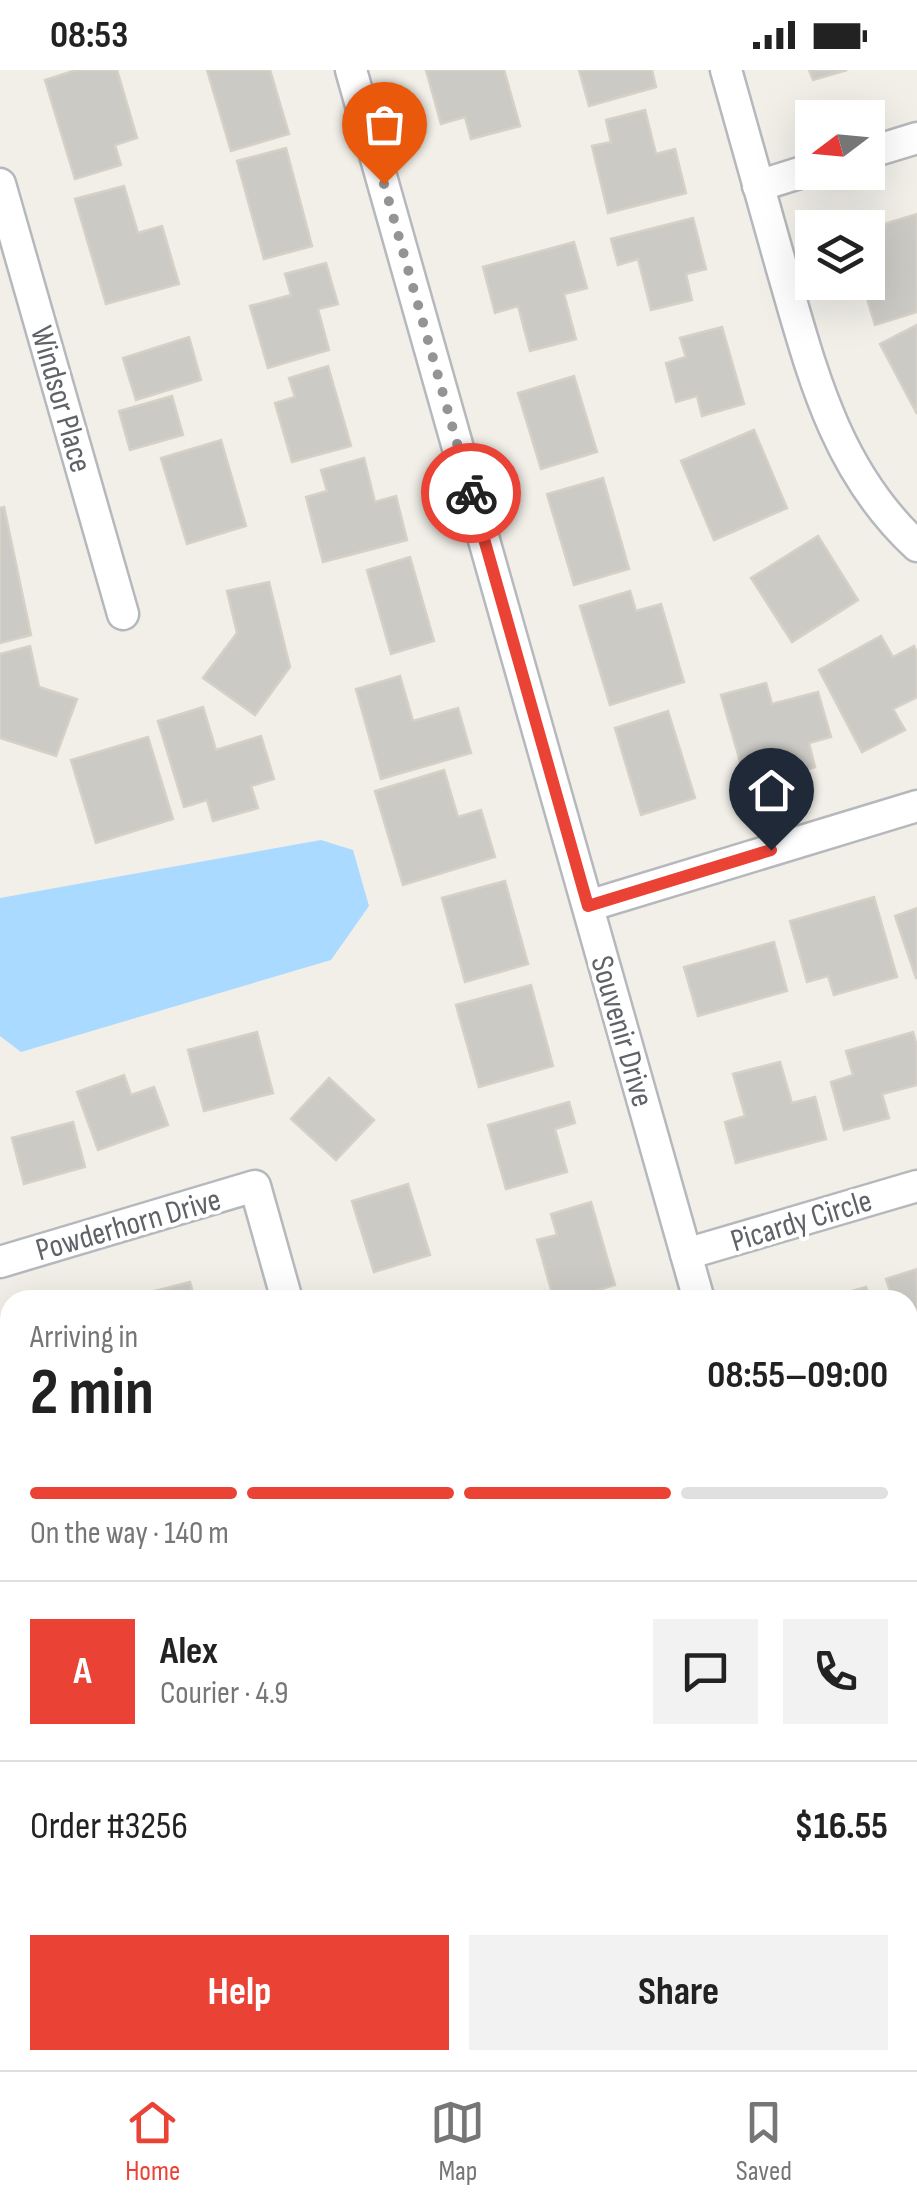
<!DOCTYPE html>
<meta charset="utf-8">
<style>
:root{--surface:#fff;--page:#f2f2f2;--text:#222;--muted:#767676;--line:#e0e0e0;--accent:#ea4335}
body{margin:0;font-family:"Sofia Sans Condensed",sans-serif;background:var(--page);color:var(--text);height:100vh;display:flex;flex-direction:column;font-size:38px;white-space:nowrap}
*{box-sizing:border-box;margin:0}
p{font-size:32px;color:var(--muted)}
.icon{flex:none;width:55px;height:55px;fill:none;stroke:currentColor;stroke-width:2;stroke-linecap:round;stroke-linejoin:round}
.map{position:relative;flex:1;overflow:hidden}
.details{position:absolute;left:0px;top:1220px;width:918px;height:780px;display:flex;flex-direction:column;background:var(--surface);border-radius:30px 30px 0 0;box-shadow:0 10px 40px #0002}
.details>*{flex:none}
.needle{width:65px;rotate:254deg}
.tools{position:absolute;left:795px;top:30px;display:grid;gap:20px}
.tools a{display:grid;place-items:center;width:90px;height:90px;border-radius:0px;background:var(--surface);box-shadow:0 10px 40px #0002;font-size:50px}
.pin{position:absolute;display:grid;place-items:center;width:85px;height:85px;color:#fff;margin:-102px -42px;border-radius:50% 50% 50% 0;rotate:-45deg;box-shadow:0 0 10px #0007}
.pin .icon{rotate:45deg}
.courier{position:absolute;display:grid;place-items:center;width:100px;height:100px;margin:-50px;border:8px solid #ea4335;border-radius:50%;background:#fff;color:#222;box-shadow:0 2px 12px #0007}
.summary em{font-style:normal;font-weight:700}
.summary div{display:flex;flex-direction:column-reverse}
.summary{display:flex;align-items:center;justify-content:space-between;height:170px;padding:0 30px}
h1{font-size:65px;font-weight:700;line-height:75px}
.bar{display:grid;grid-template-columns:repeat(4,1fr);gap:15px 10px;align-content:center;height:120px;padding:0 30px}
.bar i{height:12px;border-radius:8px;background:var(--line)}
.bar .on{background:var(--accent)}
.bar p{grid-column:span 4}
.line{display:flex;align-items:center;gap:25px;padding:0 30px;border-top:2px solid var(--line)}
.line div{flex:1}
.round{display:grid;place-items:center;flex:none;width:105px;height:105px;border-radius:0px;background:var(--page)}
.button{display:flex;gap:20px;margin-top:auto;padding:20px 30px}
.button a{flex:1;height:115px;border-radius:0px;background:var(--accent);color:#fff;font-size:40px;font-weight:700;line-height:115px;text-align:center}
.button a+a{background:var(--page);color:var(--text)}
.status{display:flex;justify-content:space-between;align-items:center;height:70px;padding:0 50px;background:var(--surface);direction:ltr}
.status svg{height:28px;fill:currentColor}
.menu{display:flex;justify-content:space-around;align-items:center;height:140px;border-top:2px solid var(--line);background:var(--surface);font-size:28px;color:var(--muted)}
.menu a{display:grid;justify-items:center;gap:5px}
.menu .on{color:var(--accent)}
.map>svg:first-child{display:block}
</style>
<div class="status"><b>08:53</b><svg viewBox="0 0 49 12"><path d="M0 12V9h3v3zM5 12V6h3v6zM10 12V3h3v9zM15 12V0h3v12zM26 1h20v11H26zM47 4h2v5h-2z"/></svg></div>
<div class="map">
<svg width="917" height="2000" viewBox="0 0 917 2000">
<rect width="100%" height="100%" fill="#f1efe8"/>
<polygon fill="#aadaff" points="321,770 353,780 369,836 331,890 21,982 0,966 0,828"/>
<g fill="#cccac5" stroke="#d6d1c6" stroke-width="2.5">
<polygon points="76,0 117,0 137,68 115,75 121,95 75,109 45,10"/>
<polygon points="207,0 270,0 289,64 231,81"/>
<polygon points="426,0 504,0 520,56 471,69 465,47 441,54"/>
<polygon points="579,0 652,0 656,17 589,36"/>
<polygon points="809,0 847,0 813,10"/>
<polygon points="645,40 656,84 675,79 686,123 608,143 592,76 611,72 606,50"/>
<polygon points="286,78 312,176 264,189 237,91"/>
<polygon points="124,116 138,163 162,156 179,214 106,234 75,129"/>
<polygon points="917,144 917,242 875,255 862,212 868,212 868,159"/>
<polygon points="693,148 706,199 686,204 692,230 651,240 638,189 618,195 611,169"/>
<polygon points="574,172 587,218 564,224 576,269 530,281 518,236 495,243 483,197"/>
<polygon points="326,193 338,234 318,239 329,280 268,298 250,236 291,225 285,204"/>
<polygon points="917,255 917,344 880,274"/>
<polygon points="722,257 744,334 702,346 697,326 676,332 666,293 686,287 680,268"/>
<polygon points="189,267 201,310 136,330 123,288"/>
<polygon points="328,296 351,376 292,392 275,333 295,327 289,308"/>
<polygon points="574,306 597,382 541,399 518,323"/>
<polygon points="172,326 183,365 130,380 119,341"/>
<polygon points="754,360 787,438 714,470 681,391"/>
<polygon points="221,370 246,456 187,474 161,388"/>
<polygon points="364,388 375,432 396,426 407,470 323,492 306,427 327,421 321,400"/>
<polygon points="603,408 629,499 574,515 547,424"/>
<polygon points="4,437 31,565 0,573 0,438"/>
<polygon points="818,466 858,530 792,572 751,508"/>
<polygon points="410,487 434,571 391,584 367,500"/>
<polygon points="269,512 290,597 255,645 203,608 237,563 227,521"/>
<polygon points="630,521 636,541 661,534 684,612 610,635 580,536"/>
<polygon points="881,566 893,587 914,576 917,582 917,627 893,639 905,660 862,682 819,600"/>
<polygon points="30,576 39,617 77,629 56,686 0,668 0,584"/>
<polygon points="400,606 413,651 458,638 471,683 381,709 356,619"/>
<polygon points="766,613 772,634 818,622 831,667 809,673 815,697 747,716 721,625"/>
<polygon points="203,637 216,680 261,666 274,709 251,716 258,738 213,751 207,730 184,737 158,651"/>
<polygon points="668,641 695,728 641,745 615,658"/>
<polygon points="148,667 173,749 96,773 71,690"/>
<polygon points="444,700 458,747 481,740 495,787 403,815 375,721"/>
<polygon points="505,811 528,894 465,912 442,828"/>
<polygon points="874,827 897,907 834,925 828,906 807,912 790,851"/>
<polygon points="917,838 917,908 916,908 895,846"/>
<polygon points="774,872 787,921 698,946 684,897"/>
<polygon points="531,915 553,996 479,1017 456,935"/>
<polygon points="257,962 273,1023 204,1041 188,980"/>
<polygon points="913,962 917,976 917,1015 882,1024 889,1048 844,1060 831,1012 853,1005 846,981"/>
<polygon points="780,992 792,1033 815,1027 826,1069 736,1093 725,1052 745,1046 733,1004"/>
<polygon points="124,1005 131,1025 154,1017 168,1055 98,1080 77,1022"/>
<polygon points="329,1008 374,1050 336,1090 291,1049"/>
<polygon points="569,1032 575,1053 555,1059 567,1102 506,1119 488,1055"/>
<polygon points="73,1052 85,1097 24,1114 12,1068"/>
<polygon points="408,1114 430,1185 374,1202 352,1131"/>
<polygon points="591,1132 615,1215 565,1230 554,1230 537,1170 557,1165 551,1144"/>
<polygon points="917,1199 917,1245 908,1249 908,1230 893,1230 886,1209"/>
<polygon points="190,1212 195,1230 153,1230 151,1222"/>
<polygon points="866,1217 870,1230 821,1230"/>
<polygon points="10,1270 10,1337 0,1340 0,1274"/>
<polygon points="917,1590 917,1650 916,1650 911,1631 908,1632 908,1592"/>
<polygon points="917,1740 917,1816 908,1820 908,1744"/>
<polygon points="236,1990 297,1990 300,2000 239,2000"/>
<polygon points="456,1990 510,1990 513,2000 459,2000"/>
<polygon points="553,1990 604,1990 607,2000 556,2000"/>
</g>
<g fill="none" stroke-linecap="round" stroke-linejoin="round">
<defs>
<g id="minor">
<polyline points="351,0 699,1230"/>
<path d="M726,0c19,66 37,133 56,199 30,103 53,201 135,277"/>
<polyline points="868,83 917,68"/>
<polyline points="0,114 123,544"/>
<polyline points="758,116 812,99"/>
<polyline points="588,836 917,736"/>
<polyline points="686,1184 917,1116"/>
<polyline points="0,1192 255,1116 287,1230"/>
<polyline points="908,1511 917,1509"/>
<polyline points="0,1654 10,1689"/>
<polyline points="343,1990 346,2000"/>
<polyline points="659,1990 662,2000"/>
<polyline points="0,1994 13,1990"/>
</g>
</defs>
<use href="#minor" stroke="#b5b8bc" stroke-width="35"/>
<use href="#minor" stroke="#fff" stroke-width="30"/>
</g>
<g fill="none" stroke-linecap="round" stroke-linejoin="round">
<polyline stroke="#929495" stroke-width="10" stroke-dasharray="0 18" points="384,114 471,423"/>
<polyline stroke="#ea4335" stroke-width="12" points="471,423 588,836 771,780"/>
</g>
<g text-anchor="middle" stroke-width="8" stroke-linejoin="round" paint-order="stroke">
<g font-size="32" fill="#5f6368" stroke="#fff">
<text transform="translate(62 329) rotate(74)" y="11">Windsor Place</text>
<text transform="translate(623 961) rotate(74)" y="11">Souvenir Drive</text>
<text transform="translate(801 1150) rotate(-17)" y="11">Picardy Circle</text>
<text transform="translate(128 1154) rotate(-16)" y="11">Powderhorn Drive</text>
</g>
</g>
</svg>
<div class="tools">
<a><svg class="needle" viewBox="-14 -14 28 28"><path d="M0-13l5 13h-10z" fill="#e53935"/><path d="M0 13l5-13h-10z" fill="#767676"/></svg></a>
<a><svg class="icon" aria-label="layers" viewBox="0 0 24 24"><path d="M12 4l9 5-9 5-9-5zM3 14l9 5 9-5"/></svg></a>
</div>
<div class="pin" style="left:384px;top:114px;background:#ea580c"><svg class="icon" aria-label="bag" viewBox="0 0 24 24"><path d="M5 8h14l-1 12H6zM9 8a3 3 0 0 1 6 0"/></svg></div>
<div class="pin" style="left:771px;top:780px;background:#1f2937"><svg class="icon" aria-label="home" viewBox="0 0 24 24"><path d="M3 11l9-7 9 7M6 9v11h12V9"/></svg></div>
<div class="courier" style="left:471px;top:423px"><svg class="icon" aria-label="bike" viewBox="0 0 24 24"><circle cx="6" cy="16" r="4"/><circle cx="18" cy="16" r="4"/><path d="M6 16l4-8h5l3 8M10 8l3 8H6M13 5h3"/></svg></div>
<section class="details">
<div class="summary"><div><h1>2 min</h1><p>Arriving in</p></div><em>08:55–09:00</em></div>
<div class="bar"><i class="on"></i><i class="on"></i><i class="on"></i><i></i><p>On the way · 140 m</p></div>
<div class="line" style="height:180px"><b class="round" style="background:var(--accent);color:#fff">A</b><div><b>Alex</b><p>Courier · 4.9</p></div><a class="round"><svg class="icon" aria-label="chat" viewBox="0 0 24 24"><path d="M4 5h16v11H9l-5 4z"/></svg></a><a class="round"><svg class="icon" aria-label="phone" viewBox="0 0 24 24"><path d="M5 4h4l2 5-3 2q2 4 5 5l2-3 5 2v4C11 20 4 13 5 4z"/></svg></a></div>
<div class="line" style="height:130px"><div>Order #3256</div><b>$16.55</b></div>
<div class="button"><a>Help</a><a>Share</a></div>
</section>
</div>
<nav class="menu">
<a class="on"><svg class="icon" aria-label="home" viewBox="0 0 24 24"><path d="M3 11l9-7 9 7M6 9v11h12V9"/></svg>Home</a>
<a><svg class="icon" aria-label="map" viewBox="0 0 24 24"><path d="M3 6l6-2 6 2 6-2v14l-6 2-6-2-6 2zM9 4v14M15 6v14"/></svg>Map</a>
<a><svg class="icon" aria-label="saved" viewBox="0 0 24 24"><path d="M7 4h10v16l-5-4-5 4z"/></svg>Saved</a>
</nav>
